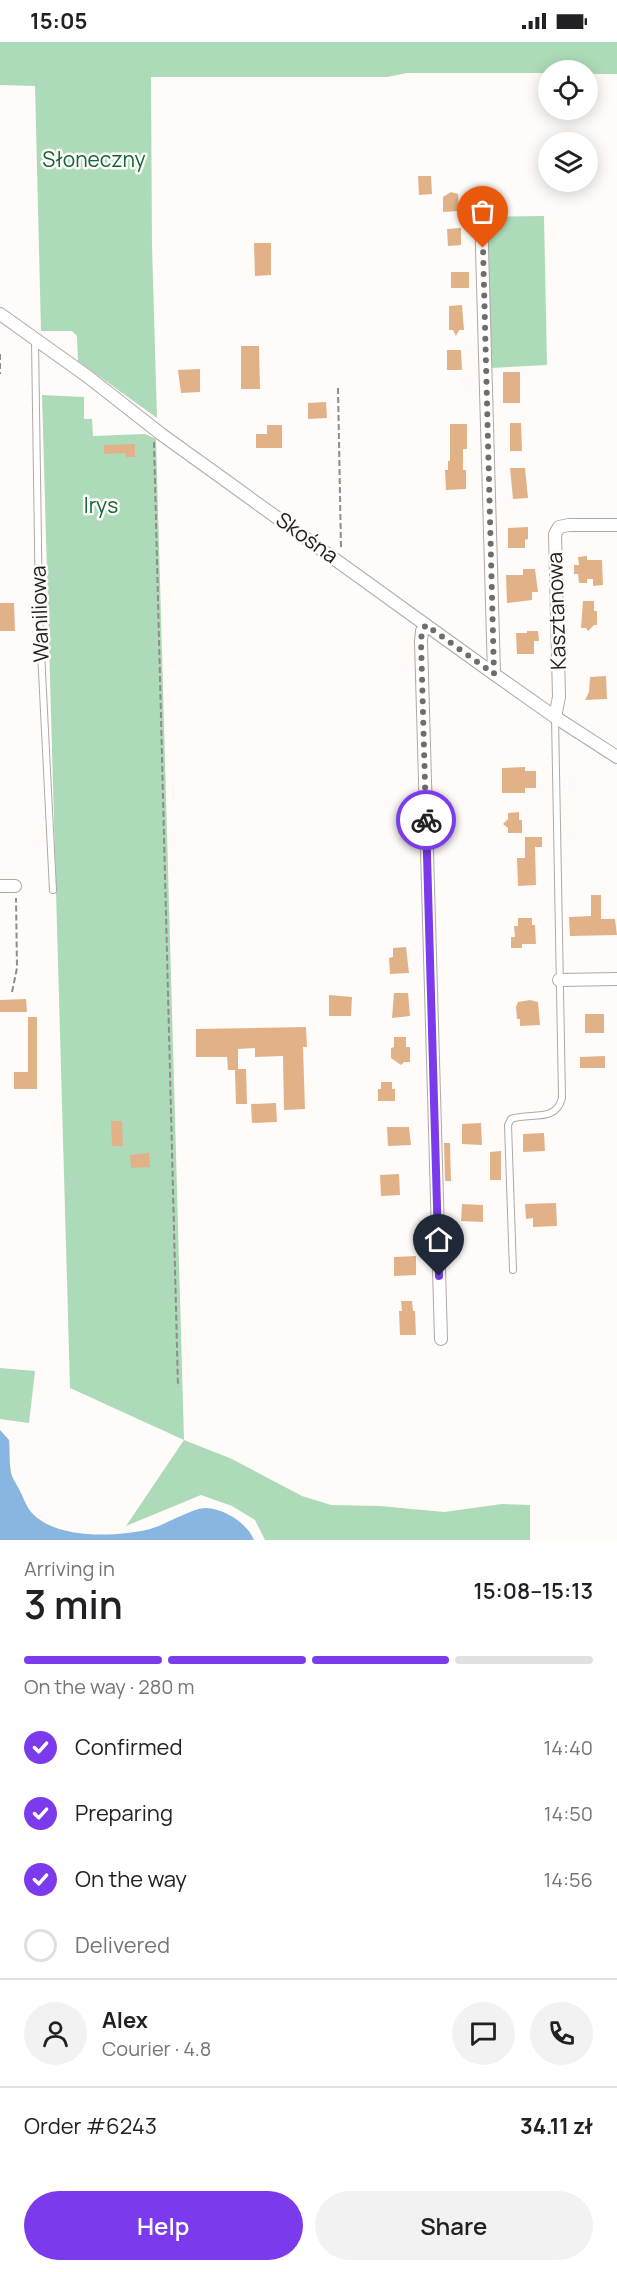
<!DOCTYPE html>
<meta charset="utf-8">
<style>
:root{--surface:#fff;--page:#f2f2f2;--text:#202124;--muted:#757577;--line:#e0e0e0;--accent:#7c3aed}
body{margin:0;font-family:Manrope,sans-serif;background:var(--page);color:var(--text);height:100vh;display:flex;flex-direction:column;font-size:22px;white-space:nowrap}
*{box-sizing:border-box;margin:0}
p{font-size:20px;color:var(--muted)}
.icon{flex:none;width:33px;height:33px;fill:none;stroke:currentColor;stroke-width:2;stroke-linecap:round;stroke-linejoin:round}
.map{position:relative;height:1498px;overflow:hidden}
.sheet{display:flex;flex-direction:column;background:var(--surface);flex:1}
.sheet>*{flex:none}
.buttons{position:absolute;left:538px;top:18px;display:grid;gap:12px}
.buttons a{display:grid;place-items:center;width:60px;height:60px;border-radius:50%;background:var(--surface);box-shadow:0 3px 15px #0003;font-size:30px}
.pin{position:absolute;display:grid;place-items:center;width:51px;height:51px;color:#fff;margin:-62px -26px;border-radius:50% 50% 50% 0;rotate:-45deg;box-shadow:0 0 6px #0007}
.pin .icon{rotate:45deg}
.courier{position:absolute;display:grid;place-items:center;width:60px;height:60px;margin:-30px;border:4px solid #7c3aed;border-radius:50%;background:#fff;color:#222;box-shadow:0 2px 8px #0007}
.head em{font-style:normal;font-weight:600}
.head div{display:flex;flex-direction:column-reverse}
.head{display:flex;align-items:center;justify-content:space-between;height:102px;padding:0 24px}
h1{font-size:39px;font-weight:600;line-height:45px}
.bar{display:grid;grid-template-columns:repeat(4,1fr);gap:9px 6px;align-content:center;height:72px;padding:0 24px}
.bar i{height:8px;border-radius:4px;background:var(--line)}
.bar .current{background:var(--accent)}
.bar p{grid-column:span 4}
.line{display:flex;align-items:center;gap:15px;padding:0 24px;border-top:2px solid var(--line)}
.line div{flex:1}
.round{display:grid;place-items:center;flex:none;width:63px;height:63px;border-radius:32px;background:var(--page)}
ol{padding:0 24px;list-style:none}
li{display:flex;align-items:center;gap:18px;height:66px}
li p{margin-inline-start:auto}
li .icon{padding:6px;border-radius:50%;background:var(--accent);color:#fff;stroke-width:4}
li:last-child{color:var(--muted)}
li i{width:33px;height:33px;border:3px solid var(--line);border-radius:50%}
.cta{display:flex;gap:12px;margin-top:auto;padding:12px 24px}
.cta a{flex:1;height:69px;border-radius:36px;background:var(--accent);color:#fff;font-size:24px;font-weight:600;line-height:69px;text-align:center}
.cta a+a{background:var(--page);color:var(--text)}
.status{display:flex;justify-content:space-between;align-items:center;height:42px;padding:0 30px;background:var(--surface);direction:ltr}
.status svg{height:16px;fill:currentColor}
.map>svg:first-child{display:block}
</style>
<div class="status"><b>15:05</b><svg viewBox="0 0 49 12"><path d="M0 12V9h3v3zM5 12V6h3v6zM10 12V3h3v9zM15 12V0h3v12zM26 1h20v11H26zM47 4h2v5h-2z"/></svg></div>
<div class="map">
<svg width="617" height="1498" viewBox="0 0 617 1498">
<rect width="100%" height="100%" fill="#fffbf8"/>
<g fill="#addbb9">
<polygon points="0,0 617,0 617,32 588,32 588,28 549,28 549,31 407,31 387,35 151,35 152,204 157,376 78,319 77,294 72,289 41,289 35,44 0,43"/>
<polygon points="544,174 547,323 491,326 485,175"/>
<polygon points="42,353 84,355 84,377 92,377 93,394 145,392 156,397 184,1398 232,1417 302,1454 331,1463 380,1464 444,1470 502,1462 530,1463 530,1498 265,1498 255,1478 232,1464 201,1453 126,1484 184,1398 70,1346"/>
<polygon points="0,1326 35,1329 29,1381 0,1377"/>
</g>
<path fill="#88b6e0" d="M0,1388l9,10c1,10 0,22 2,32 1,7 7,14 10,21 3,6 6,15 11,20 24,26 82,24 114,17 19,-4 45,-22 60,-22 19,1 41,15 48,32h-254z"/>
<g fill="#e1b288">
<polygon points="418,134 431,134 432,152 419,153"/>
<polygon points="451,150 458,152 459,169 443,170 443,155"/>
<polygon points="461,186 461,203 448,204 447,187"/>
<polygon points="254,201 271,201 271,233 255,234"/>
<rect x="451" y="230" width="18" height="16"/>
<polygon points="462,263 464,288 459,288 456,294 453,288 449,288 449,264"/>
<polygon points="241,304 259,304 260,347 241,347"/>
<polygon points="447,308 461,308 462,328 447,328"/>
<polygon points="200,327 200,350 181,351 178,328"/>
<rect x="503" y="330" width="17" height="31"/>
<polygon points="326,360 327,376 308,377 308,361"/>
<polygon points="510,381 521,381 522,409 510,409"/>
<polygon points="450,382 467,382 467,407 463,407 463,428 466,428 466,447 446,448 445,428 448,428 448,419 450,419"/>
<polygon points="267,383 282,383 282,406 256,406 256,392 267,392"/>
<polygon points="135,402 135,415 126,415 126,411 104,412 104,403"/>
<polygon points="510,426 525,426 528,456 513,457"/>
<polygon points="528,485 528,497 525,498 525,506 508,506 508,486"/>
<polygon points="587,514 587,518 602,518 603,543 593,544 593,537 587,537 587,541 579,541 578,532 574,532 574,523 579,523 578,515"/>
<polygon points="523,527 535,527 538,550 532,550 532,558 507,561 506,533 523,533"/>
<polygon points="583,559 594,559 594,569 597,569 597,583 594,583 588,589 586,586 581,586"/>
<polygon points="0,561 14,561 15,589 0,589"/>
<polygon points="527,589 538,589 539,599 534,599 534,612 517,612 516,591 527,591"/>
<polygon points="606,634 607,657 585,658 589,650 590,635"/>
<polygon points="525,725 525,729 536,729 536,746 525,746 525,751 502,751 502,726"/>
<polygon points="519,770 519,778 522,778 522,791 508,791 508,786 503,782 508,777 508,771"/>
<polygon points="525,795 542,795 542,805 535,805 536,843 518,844 517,816 525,816"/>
<polygon points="591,853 601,853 601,877 615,877 617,893 570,894 569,875 591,874"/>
<polygon points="518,876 532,876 532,883 535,883 536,902 522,902 522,906 511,906 511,895 515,895 514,884 518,884"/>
<polygon points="406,905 409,931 390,932 389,916 393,915 393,906"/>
<polygon points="394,951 408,951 410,974 392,976"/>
<polygon points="329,953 352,955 351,974 329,974"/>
<polygon points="26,957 27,970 0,970 0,958"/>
<polygon points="530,958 538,960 540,983 520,984 520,977 517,977 516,965 518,960"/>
<rect x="585" y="972" width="19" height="19"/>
<polygon points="28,975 37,975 37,1047 14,1047 14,1030 28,1030"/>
<polygon points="306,985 307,1005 303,1005 305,1067 284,1068 283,1014 255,1015 255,1006 238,1007 238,1027 246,1027 247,1062 236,1062 235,1028 228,1028 227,1015 196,1015 196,987"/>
<polygon points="394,995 406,995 406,1005 410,1005 410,1020 404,1020 401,1023 391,1016 391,1006 394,1005"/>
<polygon points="605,1014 605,1026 580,1026 580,1015"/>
<polygon points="381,1040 392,1040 392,1047 395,1047 395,1059 378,1059 378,1047 381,1047"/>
<polygon points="276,1061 277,1080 252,1081 251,1062"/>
<polygon points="111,1079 122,1079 123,1104 112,1104"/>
<polygon points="481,1081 482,1103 462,1102 462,1082"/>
<polygon points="387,1085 409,1085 411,1103 388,1104"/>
<polygon points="544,1091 545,1109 523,1110 523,1092"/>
<polygon points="444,1101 450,1101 451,1139 445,1139"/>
<polygon points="501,1109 501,1138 490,1138 490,1110"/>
<polygon points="149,1111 150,1125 131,1126 130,1113"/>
<polygon points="399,1132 400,1153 381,1154 380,1133"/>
<polygon points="556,1161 557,1184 533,1185 533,1176 526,1177 525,1162"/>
<polygon points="462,1162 483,1163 483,1180 461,1179"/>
<polygon points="416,1214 416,1233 394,1234 394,1215"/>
<polygon points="401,1259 412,1259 413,1269 415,1269 416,1293 400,1293 399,1269 402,1269"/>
</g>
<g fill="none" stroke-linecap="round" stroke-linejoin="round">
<defs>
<g id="lane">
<polyline points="35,298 39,570 53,848"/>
<path d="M513,1228l-5,-145 3,-6c19,-7 45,4 51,-21l-7,-381"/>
</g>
<g id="street">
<polyline points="481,171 494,632"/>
<polyline points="0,272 87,334 161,392 494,632 555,675 617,715"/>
<polyline points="426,583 422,589 421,599 441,1297"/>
<polyline points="555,675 559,655 555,492 559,485 569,483 617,483"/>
<polyline points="0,844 15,844"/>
<polyline points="559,938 617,937"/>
</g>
</defs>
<use href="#lane" stroke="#afa9a5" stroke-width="8"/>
<use href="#street" stroke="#afa9a5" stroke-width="14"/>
<g stroke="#8f8c89" stroke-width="2" stroke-dasharray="6 3" stroke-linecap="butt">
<polyline points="0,312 0,332"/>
<polyline points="338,346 341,506"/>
<polyline points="154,400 178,1345"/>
<polyline points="12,950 17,926 16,856"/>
</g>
<use href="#lane" stroke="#fff" stroke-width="6"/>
<use href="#street" stroke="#fff" stroke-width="12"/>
</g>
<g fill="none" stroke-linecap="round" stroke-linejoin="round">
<polyline stroke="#6f6d6a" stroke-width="6" stroke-dasharray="0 10.8" points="426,778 421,599 422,589 426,583 494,632 483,206"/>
<polyline stroke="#7c3aed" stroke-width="8" points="426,778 439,1234"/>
</g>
<g text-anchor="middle" stroke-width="5" stroke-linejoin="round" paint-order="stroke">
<g font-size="21" fill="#106637" stroke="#fffbf8">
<text x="94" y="125">Słoneczny</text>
<text x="101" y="471">Irys</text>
</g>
<g font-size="21" fill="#22201e" stroke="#fffbf8">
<text transform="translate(307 496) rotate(36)" y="7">Skośna</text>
<text transform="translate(557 569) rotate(-92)" y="7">Kasztanowa</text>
<text transform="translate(40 572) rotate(-92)" y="7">Waniliowa</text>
</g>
</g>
</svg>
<div class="buttons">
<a><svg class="icon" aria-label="locate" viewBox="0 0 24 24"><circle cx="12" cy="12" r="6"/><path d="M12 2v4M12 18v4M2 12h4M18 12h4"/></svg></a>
<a><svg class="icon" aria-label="layers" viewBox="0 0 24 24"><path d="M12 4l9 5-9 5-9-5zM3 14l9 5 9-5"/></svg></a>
</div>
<div class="pin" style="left:483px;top:206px;background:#ea580c"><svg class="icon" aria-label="bag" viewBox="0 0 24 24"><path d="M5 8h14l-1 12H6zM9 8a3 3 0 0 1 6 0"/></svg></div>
<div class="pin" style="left:439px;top:1234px;background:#1f2937"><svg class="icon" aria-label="home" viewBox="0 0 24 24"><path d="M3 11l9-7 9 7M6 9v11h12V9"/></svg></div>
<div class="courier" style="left:426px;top:778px"><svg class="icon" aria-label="bike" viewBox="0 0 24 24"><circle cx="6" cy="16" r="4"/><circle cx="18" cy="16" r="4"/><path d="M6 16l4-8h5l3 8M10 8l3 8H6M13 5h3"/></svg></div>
</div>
<section class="sheet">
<div class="head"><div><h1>3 min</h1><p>Arriving in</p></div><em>15:08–15:13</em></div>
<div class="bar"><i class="current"></i><i class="current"></i><i class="current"></i><i></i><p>On the way · 280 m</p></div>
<ol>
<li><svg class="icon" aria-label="check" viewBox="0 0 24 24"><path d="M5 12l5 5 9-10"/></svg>Confirmed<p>14:40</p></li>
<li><svg class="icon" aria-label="check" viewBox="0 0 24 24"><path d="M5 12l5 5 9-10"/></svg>Preparing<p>14:50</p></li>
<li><svg class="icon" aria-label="check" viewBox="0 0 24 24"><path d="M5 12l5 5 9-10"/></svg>On the way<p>14:56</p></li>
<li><i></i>Delivered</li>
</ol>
<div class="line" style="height:108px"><a class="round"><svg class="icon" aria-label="person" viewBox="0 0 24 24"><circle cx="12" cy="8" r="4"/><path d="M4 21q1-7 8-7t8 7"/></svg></a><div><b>Alex</b><p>Courier · 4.8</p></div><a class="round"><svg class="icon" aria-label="chat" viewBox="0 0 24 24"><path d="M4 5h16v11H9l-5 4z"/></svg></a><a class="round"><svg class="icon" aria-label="phone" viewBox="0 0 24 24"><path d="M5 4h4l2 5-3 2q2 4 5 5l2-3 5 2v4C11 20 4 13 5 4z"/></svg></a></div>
<div class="line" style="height:78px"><div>Order #6243</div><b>34.11 zł</b></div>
<div class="cta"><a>Help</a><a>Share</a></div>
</section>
